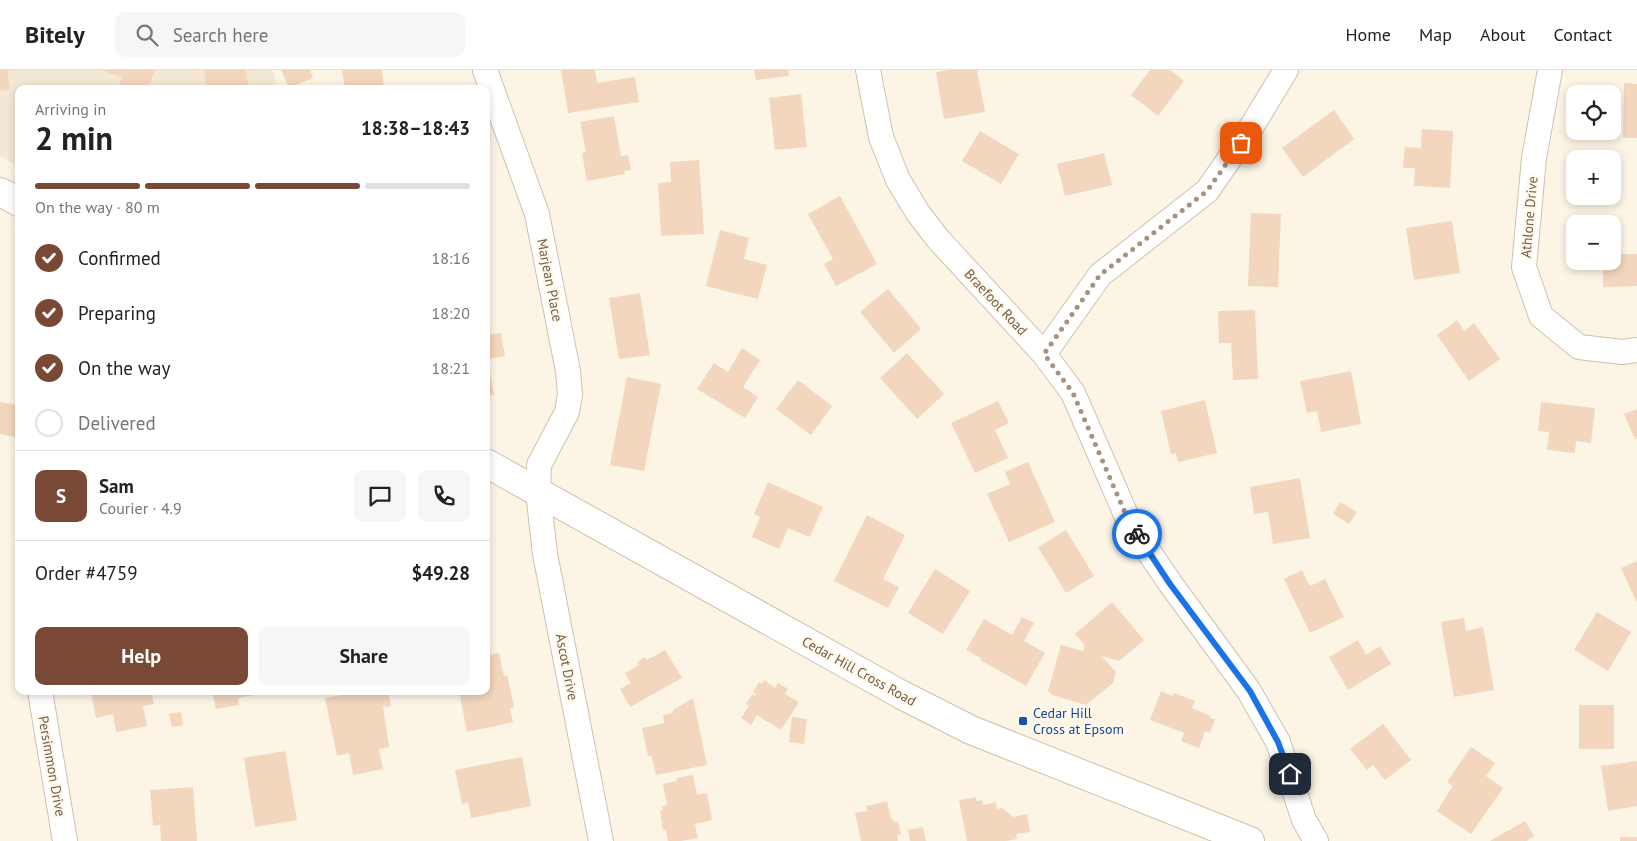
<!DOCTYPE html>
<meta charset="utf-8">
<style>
:root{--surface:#fff;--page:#f6f6f6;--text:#222;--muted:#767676;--line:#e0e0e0;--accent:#7a4935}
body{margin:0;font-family:"PT Sans",sans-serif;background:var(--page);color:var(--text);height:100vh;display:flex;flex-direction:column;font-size:19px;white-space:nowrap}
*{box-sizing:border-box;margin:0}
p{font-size:16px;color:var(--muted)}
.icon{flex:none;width:28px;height:28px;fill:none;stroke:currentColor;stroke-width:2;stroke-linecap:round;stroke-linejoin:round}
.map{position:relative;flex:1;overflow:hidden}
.drawer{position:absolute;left:15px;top:15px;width:475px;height:610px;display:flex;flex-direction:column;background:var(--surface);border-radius:10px;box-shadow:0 2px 8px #0003}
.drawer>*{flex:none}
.controls{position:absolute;left:1566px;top:15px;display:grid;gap:10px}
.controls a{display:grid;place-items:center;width:55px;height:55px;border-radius:10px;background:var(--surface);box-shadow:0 2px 8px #0003;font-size:25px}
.pin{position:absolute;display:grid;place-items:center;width:42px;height:42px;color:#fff;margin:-21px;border-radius:10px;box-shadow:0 2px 8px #0006}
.courier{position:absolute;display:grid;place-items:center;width:50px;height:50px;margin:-25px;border:4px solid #1a73e8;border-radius:50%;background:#fff;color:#222;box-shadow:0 1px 6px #0007}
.summary em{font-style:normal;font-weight:800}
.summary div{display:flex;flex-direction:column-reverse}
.summary{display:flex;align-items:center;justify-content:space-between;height:85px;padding:0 20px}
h1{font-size:32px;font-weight:800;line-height:38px}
.bar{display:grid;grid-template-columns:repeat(4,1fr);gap:8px 5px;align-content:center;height:60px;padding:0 20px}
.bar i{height:6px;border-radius:4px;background:var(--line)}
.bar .current{background:var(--accent)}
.bar p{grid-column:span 4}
.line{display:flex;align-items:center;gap:12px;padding:0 20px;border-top:1px solid var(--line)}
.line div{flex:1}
.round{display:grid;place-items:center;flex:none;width:52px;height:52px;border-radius:10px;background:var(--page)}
ol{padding:0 20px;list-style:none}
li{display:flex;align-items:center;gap:15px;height:55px}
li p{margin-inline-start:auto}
li .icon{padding:5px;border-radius:50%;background:var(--accent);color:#fff;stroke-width:4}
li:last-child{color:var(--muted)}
li i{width:28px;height:28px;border:2px solid var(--line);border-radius:50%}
.button{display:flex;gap:10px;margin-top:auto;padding:10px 20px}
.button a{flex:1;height:58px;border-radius:10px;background:var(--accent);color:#fff;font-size:20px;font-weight:800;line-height:58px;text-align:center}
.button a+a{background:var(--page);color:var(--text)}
header{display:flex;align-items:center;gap:30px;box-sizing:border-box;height:70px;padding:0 25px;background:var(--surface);border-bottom:1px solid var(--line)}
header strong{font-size:24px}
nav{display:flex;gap:28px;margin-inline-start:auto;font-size:18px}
.search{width:350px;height:45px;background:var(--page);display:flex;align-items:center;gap:12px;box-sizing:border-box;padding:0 18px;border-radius:10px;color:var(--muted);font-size:19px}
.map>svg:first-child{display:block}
</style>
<header>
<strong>Bitely</strong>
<div class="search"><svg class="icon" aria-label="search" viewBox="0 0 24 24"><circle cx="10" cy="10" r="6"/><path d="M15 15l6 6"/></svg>Search here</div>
<nav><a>Home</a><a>Map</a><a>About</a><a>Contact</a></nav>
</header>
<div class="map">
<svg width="1637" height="771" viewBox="0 0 1637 771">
<rect width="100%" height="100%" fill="#fcf5e6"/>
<polygon fill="#f4e8d4" points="0,0 273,0 277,19 19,19 19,97 0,86"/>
<g fill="#f2d6be">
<polygon points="0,0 7,0 10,19 0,21"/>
<polygon points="103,0 155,0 148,19 123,19 118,17 122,8"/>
<polygon points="204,0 246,0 249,19 207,19"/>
<polygon points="281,0 310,0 313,8 289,18"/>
<polygon points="342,0 382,0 384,19 345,19"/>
<polygon points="561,0 595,0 597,13 635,7 639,32 568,43"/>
<polygon points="754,0 788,0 789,6 756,10"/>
<polygon points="949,0 977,0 985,42 944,49 936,2"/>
<polygon points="1150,0 1170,0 1184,11 1158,46 1131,25"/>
<polygon points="1624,13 1637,14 1637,68 1623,68"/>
<polygon points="801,24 807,77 775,80 769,28"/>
<polygon points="1334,40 1354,69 1303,107 1282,78"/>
<polygon points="614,46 621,86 628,85 631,100 624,101 625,104 587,111 582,83 586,82 580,52"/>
<polygon points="1422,59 1453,61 1450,118 1414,116 1415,98 1403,98 1405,77 1421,78"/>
<polygon points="980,61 1019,84 1001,114 962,91"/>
<polygon points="1104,83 1112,115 1065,126 1057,94"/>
<polygon points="699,90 704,164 661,166 658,113 671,112 670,92"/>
<polygon points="840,126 877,194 836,216 824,194 833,189 808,144"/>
<polygon points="1251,143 1281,144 1278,217 1248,216"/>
<polygon points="1452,151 1460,203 1414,210 1406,158"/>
<polygon points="720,160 749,168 744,189 767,195 758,229 706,216"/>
<polygon points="1612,184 1637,184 1637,216 1603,217 1603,191 1612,191"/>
<polygon points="888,219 921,259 894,283 860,242"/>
<polygon points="640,223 650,285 619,289 609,228"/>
<polygon points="1255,240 1258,309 1233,310 1231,273 1219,273 1218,241"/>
<polygon points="1457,250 1464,261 1474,253 1500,289 1469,311 1437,265"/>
<polygon points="501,263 505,286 488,289 494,325 486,326 486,265"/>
<polygon points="742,278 760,290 743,317 758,327 745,348 697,319 714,293 728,302"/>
<polygon points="907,283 944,324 917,349 880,308"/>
<polygon points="1351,301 1361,354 1321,362 1317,341 1307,343 1300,311"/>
<polygon points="627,307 661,314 644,401 610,395"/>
<polygon points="798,310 832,336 811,365 776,339"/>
<polygon points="1205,330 1217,383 1178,392 1176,383 1171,384 1161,341"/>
<polygon points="998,331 1009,353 995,360 1008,388 975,403 951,353"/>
<polygon points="0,332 19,335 19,368 0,364"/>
<polygon points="1541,332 1595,338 1591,373 1576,371 1575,383 1547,380 1549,362 1538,361"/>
<polygon points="1637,339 1637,369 1635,369 1624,344"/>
<polygon points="1028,392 1055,452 1009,472 987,424 1010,414 1005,402"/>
<polygon points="1300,408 1310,468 1273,474 1268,442 1254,444 1250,417"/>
<polygon points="768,412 823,437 810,467 788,458 779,479 752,467 760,447 754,444"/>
<polygon points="1340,432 1357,442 1349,454 1333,444"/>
<polygon points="867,445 905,465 883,509 899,517 888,538 834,511"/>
<polygon points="1066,460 1094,506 1066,523 1038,477"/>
<polygon points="1637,491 1637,533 1621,498"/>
<polygon points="935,499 970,521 943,564 908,543"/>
<polygon points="1302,500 1310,516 1325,509 1344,547 1310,563 1284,509"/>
<polygon points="1112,532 1144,570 1119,591 1102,586 1116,602 1113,613 1086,635 1052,625 1048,621 1061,575 1083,581 1085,575 1075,564"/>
<polygon points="1597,542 1631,562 1608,601 1574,580"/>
<polygon points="1022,547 1034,553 1024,571 1045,583 1026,616 980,590 981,588 966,580 984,549 1012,565"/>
<polygon points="1464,548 1466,561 1483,557 1494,620 1454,627 1441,552"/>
<polygon points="1358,570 1366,585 1380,576 1391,594 1348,620 1329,587"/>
<polygon points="665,580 682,608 630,637 620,619 631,613 625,603 639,595 637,592 645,587 647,590"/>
<polygon points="499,583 504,606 507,605 514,637 510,638 513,652 467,662 459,621 486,621 486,586"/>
<polygon points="764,610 775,618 778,613 788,619 785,624 799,632 781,660 757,645 751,655 741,648 749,636 746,634 752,624 755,626 756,624 753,622 759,612 762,614"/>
<polygon points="81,621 151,621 154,634 143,636 147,656 116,662 113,644 96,648 91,623 82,625"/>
<polygon points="212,621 254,621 254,625 238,628 239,635 216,639"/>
<polygon points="347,621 388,621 391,636 383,637 389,677 379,679 383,699 353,705 349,683 337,686 325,628 347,624"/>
<polygon points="1161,621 1172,626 1174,623 1195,631 1192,638 1211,646 1210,648 1215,649 1210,663 1205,661 1199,678 1181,671 1184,663 1150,650"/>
<polygon points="693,628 707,695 656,705 651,685 648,686 642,658 664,653 663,645 673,643 673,640"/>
<rect x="1579" y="635" width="35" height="44"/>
<polygon points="181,642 183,655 172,657 169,644"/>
<polygon points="792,647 807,649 804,674 789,672"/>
<polygon points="1383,654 1411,690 1385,710 1373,695 1367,700 1350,679"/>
<polygon points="1471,677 1495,693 1486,706 1503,718 1471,764 1437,741 1453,716 1447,712"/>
<polygon points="285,681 297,750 255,757 244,688"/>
<polygon points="522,687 531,736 471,748 468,732 462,734 455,700"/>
<polygon points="1637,691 1637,736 1608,741 1601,696"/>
<polygon points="693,705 697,725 707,723 712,750 695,754 698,768 681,771 668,771 666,760 663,760 660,741 663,740 662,736 667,735 663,714 677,711 676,708"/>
<polygon points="193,717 197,771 161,771 160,755 153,756 150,720"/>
<polygon points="976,727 977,731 982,730 983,735 996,732 997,739 1002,738 1014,747 1027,744 1030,762 1016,764 1017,769 1006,771 967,771 959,730"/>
<polygon points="887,731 891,749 893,749 894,752 898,752 901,764 897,765 898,771 861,771 855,743 867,741 866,736"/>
<polygon points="1525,751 1534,766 1527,771 1490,771"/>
<polygon points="923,757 926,771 910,771 908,760"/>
<rect x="1620" y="767" width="17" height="4"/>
</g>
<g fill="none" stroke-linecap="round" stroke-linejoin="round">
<defs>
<g id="street">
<polyline points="485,0 537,144 568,301 570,325 567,342 539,395 538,422 545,484 601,771"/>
<polyline points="868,0 881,67 898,110 918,143 938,169 1044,284 1073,323 1130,454 1170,513 1249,621 1278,672 1304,750 1316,771"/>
<polyline points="1550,0 1534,88 1524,197 1541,246 1579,277 1622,282 1637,280"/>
<polyline points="1044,284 1100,205 1207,121 1252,56 1286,0"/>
<polyline points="40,621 65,771"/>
</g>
<g id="secondary">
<polyline points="0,122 19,132"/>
<polyline points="486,393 902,625 971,660 1250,771"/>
</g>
</defs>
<use href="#street" stroke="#d0c0af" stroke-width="26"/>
<use href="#secondary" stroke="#d1bea9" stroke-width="30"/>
<use href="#street" stroke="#fff" stroke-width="24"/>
<use href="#secondary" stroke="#fff" stroke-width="28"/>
</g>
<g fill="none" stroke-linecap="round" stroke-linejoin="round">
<polyline stroke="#a59281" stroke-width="5" stroke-dasharray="0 9" points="1137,464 1130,454 1073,323 1044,284 1100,205 1207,121 1241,73"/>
<polyline stroke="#1a73e8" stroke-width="6" points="1137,464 1170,514 1250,621 1278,672 1290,704"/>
</g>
<rect fill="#1a4fb4" stroke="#fff9ec" stroke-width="2" x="1018" y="646" width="10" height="10" rx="2.5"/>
<g text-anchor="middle" stroke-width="5" stroke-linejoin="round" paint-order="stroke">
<g font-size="14" fill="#765d4b" stroke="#fff9ec">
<text transform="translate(1529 147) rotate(-85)" y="5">Athlone Drive</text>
<text transform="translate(550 210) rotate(79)" y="5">Marjean Place</text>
<text transform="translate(996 232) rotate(47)" y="5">Braefoot Road</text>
<text transform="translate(567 597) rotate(79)" y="5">Ascot Drive</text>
<text transform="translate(859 601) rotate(29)" y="5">Cedar Hill Cross Road</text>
<text transform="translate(52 696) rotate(80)" y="5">Persimmon Drive</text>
</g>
<g font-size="14" fill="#164399" stroke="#fff9ec" text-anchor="start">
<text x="1033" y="648">Cedar Hill<tspan x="1033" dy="16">Cross at Epsom</tspan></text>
</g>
</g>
</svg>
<div class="controls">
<a><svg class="icon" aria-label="locate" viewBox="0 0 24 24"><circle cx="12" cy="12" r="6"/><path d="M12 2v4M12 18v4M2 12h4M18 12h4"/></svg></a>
<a>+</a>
<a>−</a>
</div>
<div class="pin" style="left:1241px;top:73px;background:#ea580c"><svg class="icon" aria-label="bag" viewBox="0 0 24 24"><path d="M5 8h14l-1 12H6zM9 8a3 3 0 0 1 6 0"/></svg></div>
<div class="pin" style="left:1290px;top:704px;background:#1f2937"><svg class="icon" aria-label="home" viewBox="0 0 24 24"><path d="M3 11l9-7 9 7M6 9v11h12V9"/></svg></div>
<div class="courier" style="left:1137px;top:464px"><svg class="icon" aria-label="bike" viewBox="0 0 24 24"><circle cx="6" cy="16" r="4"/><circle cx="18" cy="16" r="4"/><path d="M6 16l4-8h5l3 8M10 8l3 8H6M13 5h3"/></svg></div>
<section class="drawer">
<div class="summary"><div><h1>2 min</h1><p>Arriving in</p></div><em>18:38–18:43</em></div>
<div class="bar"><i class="current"></i><i class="current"></i><i class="current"></i><i></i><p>On the way · 80 m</p></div>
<ol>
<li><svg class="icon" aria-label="check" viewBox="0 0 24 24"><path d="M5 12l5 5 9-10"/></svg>Confirmed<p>18:16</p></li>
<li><svg class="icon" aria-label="check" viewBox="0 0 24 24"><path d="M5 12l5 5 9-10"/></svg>Preparing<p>18:20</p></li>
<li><svg class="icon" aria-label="check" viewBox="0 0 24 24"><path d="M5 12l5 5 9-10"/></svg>On the way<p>18:21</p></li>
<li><i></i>Delivered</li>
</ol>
<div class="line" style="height:90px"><b class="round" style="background:var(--accent);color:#fff">S</b><div><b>Sam</b><p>Courier · 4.9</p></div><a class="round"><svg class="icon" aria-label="chat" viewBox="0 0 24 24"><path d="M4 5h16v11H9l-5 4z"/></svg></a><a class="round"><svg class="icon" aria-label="phone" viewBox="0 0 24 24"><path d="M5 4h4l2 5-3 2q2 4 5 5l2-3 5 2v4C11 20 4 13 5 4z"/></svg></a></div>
<div class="line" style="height:65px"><div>Order #4759</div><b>$49.28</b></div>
<div class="button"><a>Help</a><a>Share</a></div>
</section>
</div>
